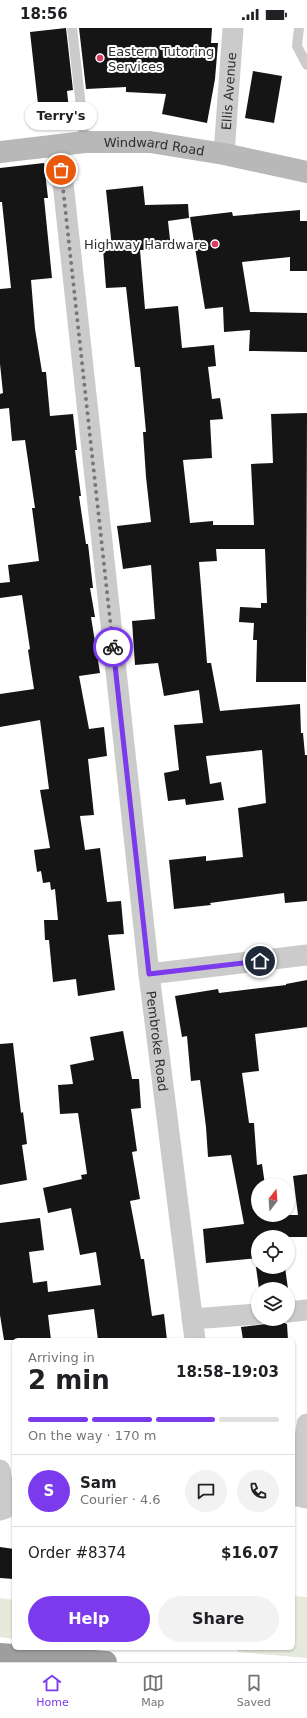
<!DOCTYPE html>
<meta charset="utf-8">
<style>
:root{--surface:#fff;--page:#f2f2f2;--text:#202124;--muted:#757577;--line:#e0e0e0;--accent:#7c3aed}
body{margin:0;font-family:"DejaVu Sans",sans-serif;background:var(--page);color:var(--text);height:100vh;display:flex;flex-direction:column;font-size:15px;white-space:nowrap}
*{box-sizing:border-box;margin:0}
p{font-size:13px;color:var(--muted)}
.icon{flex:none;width:22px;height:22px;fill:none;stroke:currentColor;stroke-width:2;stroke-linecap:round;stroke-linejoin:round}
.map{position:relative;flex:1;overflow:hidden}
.details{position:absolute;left:12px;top:1310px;width:283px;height:312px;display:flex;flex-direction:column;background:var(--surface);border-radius:6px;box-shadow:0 1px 3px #0004}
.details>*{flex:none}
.needle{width:26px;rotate:17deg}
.fabs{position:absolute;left:251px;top:1150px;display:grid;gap:8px}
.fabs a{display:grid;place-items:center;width:44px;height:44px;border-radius:50%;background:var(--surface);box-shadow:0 1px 3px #0004;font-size:20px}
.pin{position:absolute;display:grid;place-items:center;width:34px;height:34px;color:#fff;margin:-17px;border:2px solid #fff;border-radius:50%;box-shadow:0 1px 4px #0007}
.courier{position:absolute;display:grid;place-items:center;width:40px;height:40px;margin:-20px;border:3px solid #7c3aed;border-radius:50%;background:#fff;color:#222;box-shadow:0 1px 5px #0007}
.bubble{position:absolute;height:28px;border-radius:14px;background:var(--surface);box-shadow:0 1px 3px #0004;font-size:13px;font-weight:700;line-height:28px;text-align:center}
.overview em{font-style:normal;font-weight:700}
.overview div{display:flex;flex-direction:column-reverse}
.overview{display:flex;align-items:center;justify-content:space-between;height:68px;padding:0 16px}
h1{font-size:26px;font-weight:700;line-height:30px}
.bar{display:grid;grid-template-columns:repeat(4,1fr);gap:6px 4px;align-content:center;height:48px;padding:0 16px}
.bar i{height:5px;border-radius:3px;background:var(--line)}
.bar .current{background:var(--accent)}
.bar p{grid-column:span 4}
.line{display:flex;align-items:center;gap:10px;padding:0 16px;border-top:1px solid var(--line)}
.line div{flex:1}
.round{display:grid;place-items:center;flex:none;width:42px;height:42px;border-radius:21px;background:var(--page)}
.button{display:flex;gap:8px;margin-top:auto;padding:8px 16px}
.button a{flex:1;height:46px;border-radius:24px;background:var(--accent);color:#fff;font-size:16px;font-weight:700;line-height:46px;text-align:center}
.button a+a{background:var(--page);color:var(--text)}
.status{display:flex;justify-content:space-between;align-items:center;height:28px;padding:0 20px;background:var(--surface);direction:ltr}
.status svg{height:11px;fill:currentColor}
.tabs{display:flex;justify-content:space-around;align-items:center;height:56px;border-top:1px solid var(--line);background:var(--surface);font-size:11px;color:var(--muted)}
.tabs a{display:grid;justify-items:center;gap:2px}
.tabs .current{color:var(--accent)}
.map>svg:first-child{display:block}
</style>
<div class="status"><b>18:56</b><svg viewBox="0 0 49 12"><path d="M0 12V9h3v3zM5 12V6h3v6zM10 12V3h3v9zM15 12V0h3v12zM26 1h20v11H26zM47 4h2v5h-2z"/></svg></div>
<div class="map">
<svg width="307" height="1634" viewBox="0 0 307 1634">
<rect width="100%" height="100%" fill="#fff"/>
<g fill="#e6eadc">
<polygon points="293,1568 307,1569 307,1630 238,1624 238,1620 293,1620"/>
<polygon points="0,1570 14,1572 14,1611 0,1609"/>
</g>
<g fill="#151515">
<polygon points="66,0 73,62 67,63 69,82 39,85 30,4"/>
<polygon points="79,0 212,0 211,15 218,15 215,51 207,95 162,86 166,66 126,64 126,59 86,61"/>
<polygon points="253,43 282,48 274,95 245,90"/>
<polygon points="44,135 48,170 44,170 52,250 31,252 35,301 42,344 46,344 50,388 73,386 77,422 75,422 81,468 79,468 86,516 88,516 93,560 90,560 95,589 91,589 100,645 79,648 89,701 104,699 107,728 88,731 94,787 80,788 85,822 100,820 107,874 121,873 124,906 108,907 115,962 78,968 76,951 53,954 49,912 45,912 44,892 58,892 55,861 51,862 50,854 43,855 41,843 37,844 34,822 50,820 40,762 49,761 40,692 0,699 0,666 34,661 28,622 30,621 22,567 0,570 0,555 10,554 8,537 39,533 32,480 35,480 25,412 12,413 9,380 0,381 0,366 3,365 0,336 0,261 11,260 2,174 0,174 0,140"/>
<polygon points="143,158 145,177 188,176 189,190 168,193 171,221 140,222 145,281 178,278 182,320 214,317 216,338 208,339 212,371 220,370 223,391 210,392 212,430 183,432 190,495 213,493 213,497 254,497 251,436 273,435 271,386 307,385 306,654 256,654 257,612 253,612 254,595 239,594 240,579 261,580 261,575 267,575 265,521 216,521 217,533 199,534 207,635 211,635 220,683 300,676 301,705 303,705 305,727 307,727 307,873 285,875 284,865 210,875 211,877 174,881 169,832 206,828 206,833 243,829 238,780 266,775 262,722 206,728 210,756 221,754 224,772 186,777 185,771 168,773 164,745 179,742 174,697 203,695 199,662 164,668 158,635 135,637 132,593 155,591 151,537 123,541 117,498 151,494 146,449 143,404 146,404 140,339 135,339 126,259 106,260 103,221 112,220 106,162"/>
<polygon points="300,182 300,193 307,193 307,243 290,243 290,229 242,234 250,284 307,285 307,324 249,323 250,302 224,304 223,279 205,281 190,189 232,184 233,188"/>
<polygon points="307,952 307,999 255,1006 259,1043 242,1045 249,1095 254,1095 257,1137 262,1136 265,1157 258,1157 258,1187 298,1187 293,1148 307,1146 307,1209 258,1209 258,1230 206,1235 203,1201 244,1196 231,1127 208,1129 206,1099 200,1052 191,1053 187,1008 182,1009 175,968 218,961 219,965 286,957 286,956"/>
<polygon points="123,1003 132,1051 139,1051 141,1080 131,1081 137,1123 132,1124 140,1171 130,1173 141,1231 144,1231 152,1288 164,1286 167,1312 98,1312 94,1281 48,1287 51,1312 4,1312 0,1287 0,1195 40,1190 44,1222 29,1224 33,1255 47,1253 48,1264 101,1257 96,1224 80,1227 71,1180 48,1185 43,1160 82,1151 81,1147 87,1146 78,1085 60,1086 58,1057 73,1056 70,1037 94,1032 90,1009"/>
<polygon points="13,1015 21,1085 23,1084 27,1116 22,1117 27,1152 0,1157 0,1016"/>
<polygon points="256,1239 285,1239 288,1261 259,1261"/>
<polygon points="282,1294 287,1296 288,1312 243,1312 241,1299"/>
<polygon points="0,1519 14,1521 14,1551 0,1550"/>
</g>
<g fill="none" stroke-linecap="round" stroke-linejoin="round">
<g stroke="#cbcbcb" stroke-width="10">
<polyline points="72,0 85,114"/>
<polyline points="299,0 297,18 307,37"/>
</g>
<g stroke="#cbcbcb" stroke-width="21">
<path id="s1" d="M56,117l7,38 86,791 46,366"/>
<path id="s2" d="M224,126l9,-126"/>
<polyline points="149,946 307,927"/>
<polyline points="288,1284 307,1282"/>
<polyline points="192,1291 258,1286"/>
<polyline points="307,1396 297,1468 307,1470"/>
<polyline points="0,1442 6,1480 0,1482"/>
</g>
<path stroke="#b8b8b8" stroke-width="22" id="s3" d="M0,124l85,-10h65l74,12 83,18"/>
<polyline stroke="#9e9e9e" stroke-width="22" points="0,1626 106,1634"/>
</g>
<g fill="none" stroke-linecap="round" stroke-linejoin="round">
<polyline stroke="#777" stroke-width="4" stroke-dasharray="0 7.2" points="61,142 113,619"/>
<polyline stroke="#7c3aed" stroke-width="5" points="113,619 149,946 260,933"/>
</g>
<g fill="#d93c5e" stroke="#fff" stroke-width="1.5">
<circle cx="100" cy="30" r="4"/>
<circle cx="215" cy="216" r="4"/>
</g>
<g text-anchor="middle" stroke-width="4" stroke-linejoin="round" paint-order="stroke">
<g font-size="13" fill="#2e2e2e" stroke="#fff" text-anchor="start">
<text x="108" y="28">Eastern Tutoring<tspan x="108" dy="15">Services</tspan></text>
<text x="207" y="221" text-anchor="end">Highway Hardware</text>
</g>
<g font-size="13" fill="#2e2e2e" stroke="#fff">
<text dy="5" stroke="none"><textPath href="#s2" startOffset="63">Ellis Avenue</textPath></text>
<text dy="5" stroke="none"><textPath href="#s3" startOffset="155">Windward Road</textPath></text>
<text dy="5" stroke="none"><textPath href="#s1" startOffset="902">Pembroke Road</textPath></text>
</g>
</g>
</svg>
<div class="fabs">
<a><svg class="needle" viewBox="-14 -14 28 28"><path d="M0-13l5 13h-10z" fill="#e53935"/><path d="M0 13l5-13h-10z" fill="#757577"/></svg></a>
<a><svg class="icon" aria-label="locate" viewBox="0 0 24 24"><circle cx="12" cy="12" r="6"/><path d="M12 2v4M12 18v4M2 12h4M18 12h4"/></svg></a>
<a><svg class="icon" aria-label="layers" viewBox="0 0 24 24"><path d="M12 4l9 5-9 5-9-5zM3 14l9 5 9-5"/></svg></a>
</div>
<div class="pin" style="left:61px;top:142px;background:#ea580c"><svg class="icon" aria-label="bag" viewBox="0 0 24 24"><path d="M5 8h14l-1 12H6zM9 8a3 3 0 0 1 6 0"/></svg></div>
<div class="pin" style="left:260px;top:933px;background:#1f2937"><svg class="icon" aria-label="home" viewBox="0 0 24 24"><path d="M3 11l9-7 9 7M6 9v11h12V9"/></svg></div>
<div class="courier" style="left:113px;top:619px"><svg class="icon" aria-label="bike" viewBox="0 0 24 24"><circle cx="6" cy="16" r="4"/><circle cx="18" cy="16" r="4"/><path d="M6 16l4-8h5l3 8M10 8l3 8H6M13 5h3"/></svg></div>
<div class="bubble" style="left:25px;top:74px;width:72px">Terry's</div>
<section class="details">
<div class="overview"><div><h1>2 min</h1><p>Arriving in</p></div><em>18:58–19:03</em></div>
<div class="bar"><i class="current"></i><i class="current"></i><i class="current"></i><i></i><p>On the way · 170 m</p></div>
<div class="line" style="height:72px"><b class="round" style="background:var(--accent);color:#fff">S</b><div><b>Sam</b><p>Courier · 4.6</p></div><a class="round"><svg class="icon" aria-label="chat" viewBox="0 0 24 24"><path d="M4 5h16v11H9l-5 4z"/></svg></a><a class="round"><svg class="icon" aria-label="phone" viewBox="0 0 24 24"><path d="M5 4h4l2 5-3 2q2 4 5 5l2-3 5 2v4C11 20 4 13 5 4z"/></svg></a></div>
<div class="line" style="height:52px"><div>Order #8374</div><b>$16.07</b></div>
<div class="button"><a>Help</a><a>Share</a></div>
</section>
</div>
<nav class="tabs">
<a class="current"><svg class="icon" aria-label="home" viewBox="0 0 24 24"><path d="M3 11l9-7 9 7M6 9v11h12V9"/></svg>Home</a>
<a><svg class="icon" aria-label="map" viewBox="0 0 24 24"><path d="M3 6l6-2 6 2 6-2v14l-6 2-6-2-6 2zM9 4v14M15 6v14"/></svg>Map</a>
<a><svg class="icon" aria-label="saved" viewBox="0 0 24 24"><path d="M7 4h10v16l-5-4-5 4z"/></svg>Saved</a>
</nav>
